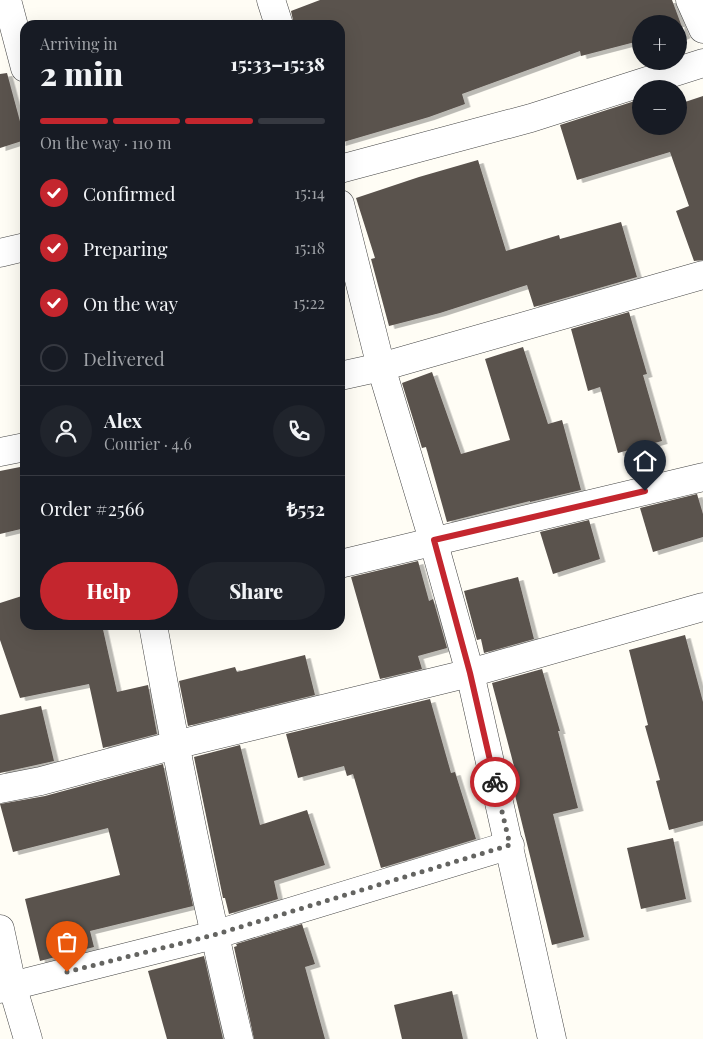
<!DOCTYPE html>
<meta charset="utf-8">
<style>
:root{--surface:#171b24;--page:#20242c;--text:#f1f3f6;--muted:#9ea1a6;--line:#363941;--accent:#c4262e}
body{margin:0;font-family:"Playfair Display",serif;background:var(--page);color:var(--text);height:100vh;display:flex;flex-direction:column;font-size:19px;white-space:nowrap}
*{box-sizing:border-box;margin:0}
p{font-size:16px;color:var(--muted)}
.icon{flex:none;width:28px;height:28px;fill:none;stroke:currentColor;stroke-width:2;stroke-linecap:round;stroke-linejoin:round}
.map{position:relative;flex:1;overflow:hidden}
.sheet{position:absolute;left:20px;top:20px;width:325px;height:610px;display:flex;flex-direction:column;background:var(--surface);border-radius:15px;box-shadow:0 5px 20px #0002}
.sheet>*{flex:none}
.buttons{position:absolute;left:632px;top:15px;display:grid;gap:10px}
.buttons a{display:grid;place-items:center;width:55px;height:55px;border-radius:50%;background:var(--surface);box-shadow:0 5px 20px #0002;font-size:25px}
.pin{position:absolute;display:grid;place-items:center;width:42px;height:42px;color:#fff;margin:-51px -21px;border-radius:50% 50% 50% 0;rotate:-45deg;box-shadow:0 0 5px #0007}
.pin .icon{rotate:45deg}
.courier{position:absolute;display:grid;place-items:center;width:50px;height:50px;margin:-25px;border:4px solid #c4262e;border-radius:50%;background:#fff;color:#222;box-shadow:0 1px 6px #0007}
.overview em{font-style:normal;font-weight:800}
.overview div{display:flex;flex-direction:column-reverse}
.overview{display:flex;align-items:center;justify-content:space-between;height:85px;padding:0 20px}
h1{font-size:32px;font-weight:800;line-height:38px}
.bar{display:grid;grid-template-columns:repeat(4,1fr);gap:8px 5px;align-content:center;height:60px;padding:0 20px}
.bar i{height:6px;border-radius:4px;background:var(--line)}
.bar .on{background:var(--accent)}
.bar p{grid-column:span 4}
.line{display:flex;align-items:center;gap:12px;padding:0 20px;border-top:1px solid var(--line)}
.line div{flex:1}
.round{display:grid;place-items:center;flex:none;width:52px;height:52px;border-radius:26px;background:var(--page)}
ol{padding:0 20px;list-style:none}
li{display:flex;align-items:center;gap:15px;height:55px}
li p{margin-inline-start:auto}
li .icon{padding:5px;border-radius:50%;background:var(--accent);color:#fff;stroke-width:4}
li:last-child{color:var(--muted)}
li i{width:28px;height:28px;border:2px solid var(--line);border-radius:50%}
.primary-button{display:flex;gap:10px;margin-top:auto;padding:10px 20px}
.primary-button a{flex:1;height:58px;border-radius:30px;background:var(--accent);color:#fff;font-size:20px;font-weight:800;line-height:58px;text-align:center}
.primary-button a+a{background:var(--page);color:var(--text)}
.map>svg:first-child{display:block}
</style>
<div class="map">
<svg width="703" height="1039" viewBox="0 0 703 1039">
<defs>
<filter id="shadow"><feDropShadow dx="5.5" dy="3" stdDeviation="0" flood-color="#0004"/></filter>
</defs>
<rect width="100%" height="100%" fill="#fffdf5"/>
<g fill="#5a524d" filter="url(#shadow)">
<polygon points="320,0 672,0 685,35 679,38 679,24 641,24 641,47 639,41 581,56 580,51 462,94 465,104 429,117 340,143 340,25 294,25 291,11"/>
<polygon points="7,73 25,140 0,148 0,74"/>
<polygon points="703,96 703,260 694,261 676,211 689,206 670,152 577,180 560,125 641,99 641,126 679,126 679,104"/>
<polygon points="478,160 506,251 559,235 560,239 621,222 637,277 534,307 527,285 440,313 389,326 371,259 375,258 356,198 419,177"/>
<polygon points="629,312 647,374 643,375 662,441 618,453 600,387 588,391 571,329"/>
<polygon points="523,347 548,424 562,420 581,490 530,502 530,501 447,522 426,447 422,448 402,383 432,372 461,454 510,440 485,359"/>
<polygon points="25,466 25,528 0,534 0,471"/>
<polygon points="697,494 703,514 703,537 653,552 640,508"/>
<polygon points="589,520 600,559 553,574 540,532"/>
<polygon points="418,561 429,601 433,599 447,648 418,656 422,669 380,679 351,577"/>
<polygon points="518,577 534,639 484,653 481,639 477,640 464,591"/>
<polygon points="25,595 25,625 102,625 117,692 148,685 157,734 103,748 89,684 20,698 0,640 0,603"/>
<polygon points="685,635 703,702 703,821 669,830 656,781 660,780 645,726 648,725 629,650"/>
<polygon points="305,655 315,695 188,726 179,681 235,667 237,672"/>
<polygon points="542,669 560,731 558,731 578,808 553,814 584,937 552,945 513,787 519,785 492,683"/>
<polygon points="430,699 451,773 455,772 476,839 381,868 353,774 347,776 344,766 298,778 286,734"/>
<polygon points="41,706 54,761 0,773 0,715"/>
<polygon points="240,745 260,825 307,810 325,865 274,881 278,899 229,914 225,898 223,898 194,757"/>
<polygon points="163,764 193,906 90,931 94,947 40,961 25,899 120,875 108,828 13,852 0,804 45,796"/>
<polygon points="673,838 686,899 641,909 627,848"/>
<polygon points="302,924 315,964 305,967 325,1039 254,1039 234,947 237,946 236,944"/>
<polygon points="204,956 223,1039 167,1039 148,971"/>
<polygon points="452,991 463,1039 402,1039 394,1005"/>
</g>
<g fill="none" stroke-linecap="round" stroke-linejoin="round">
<defs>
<g id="minor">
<polyline points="7,0 25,68"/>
<polyline points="271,0 279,25"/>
<polyline points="690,0 703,29"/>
<polyline points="340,169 531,118 703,63"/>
<polyline points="340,204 381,367 433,540 470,673 552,1039"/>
<polyline points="0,253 25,247"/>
<polyline points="340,376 381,367 703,275"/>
<polyline points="0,452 25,447"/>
<polyline points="340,564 703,477"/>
<path d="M153,625c25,139 53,277 86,414"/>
<polyline points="0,789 41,781 175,745 470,673 703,607"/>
<polyline points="0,929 12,985 28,1039"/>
<polyline points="0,989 214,935 510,845"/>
</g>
</defs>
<use href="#minor" stroke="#444" stroke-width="29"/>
<use href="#minor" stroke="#fff" stroke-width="28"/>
</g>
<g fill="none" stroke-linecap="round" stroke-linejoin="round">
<polyline stroke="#646461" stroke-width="5" stroke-dasharray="0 9" points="67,972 214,935 510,845 495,782"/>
<polyline stroke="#c4262e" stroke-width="6" points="495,782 470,673 434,540 645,491"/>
</g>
</svg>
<div class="buttons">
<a>+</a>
<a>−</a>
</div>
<div class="pin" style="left:67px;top:972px;background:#ea580c"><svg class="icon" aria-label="bag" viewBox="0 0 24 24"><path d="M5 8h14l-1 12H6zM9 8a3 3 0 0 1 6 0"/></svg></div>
<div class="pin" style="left:645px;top:491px;background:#1f2937"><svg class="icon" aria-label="home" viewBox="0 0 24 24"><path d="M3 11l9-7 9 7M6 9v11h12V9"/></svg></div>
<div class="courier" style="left:495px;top:782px"><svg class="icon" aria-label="bike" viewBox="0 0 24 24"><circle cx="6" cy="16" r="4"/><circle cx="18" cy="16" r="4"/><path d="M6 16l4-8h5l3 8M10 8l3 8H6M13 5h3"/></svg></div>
<section class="sheet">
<div class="overview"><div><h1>2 min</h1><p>Arriving in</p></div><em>15:33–15:38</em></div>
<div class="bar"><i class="on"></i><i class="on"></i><i class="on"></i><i></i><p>On the way · 110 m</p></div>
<ol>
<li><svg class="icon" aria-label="check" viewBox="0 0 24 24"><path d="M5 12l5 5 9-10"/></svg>Confirmed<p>15:14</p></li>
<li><svg class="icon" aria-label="check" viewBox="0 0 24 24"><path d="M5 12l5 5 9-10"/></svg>Preparing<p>15:18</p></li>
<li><svg class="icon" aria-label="check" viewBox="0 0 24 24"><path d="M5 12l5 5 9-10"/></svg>On the way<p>15:22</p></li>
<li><i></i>Delivered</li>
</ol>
<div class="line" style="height:90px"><a class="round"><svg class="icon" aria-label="person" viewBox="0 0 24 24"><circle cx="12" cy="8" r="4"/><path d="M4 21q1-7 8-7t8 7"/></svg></a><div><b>Alex</b><p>Courier · 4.6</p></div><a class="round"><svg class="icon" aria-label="phone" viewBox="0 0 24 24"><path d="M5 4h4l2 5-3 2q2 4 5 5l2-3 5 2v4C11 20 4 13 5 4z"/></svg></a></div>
<div class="line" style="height:65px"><div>Order #2566</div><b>₺552</b></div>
<div class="primary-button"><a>Help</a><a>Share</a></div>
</section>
</div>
